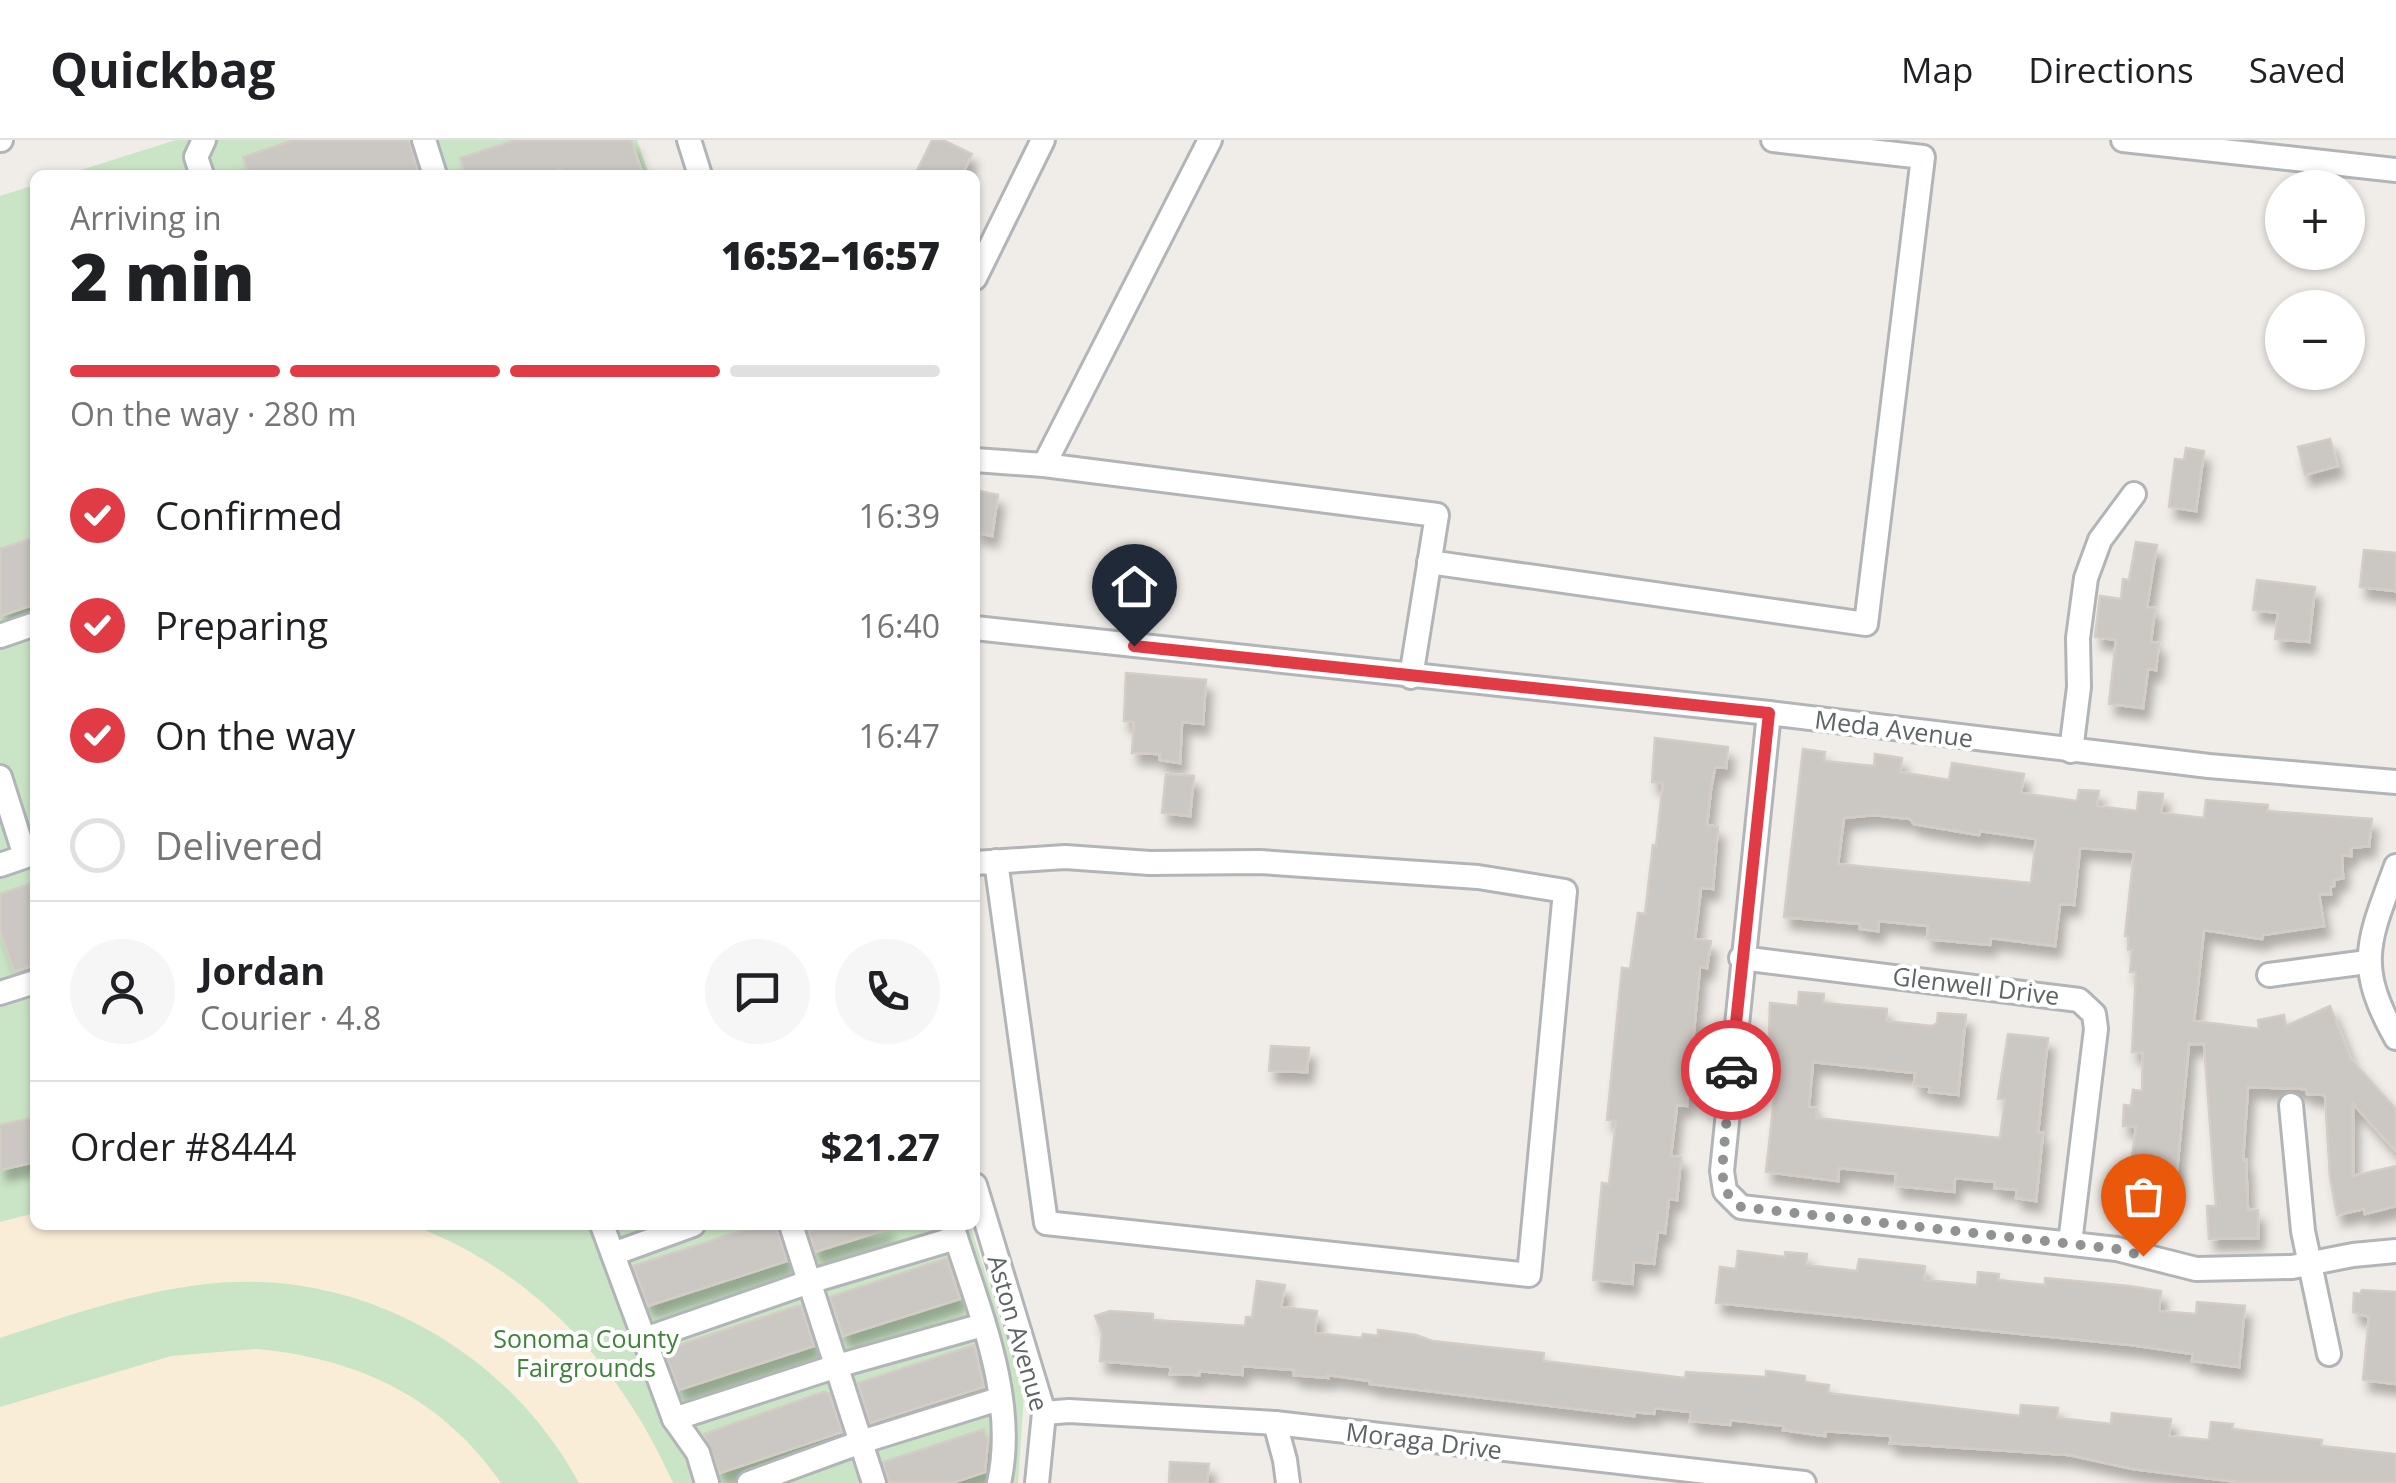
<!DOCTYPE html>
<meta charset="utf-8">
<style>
:root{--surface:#fff;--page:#f6f6f6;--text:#202124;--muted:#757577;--line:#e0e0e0;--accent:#e13c46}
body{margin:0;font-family:"Open Sans",sans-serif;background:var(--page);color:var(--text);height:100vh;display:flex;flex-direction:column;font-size:38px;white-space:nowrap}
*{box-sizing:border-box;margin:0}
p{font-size:32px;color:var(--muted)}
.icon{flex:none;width:55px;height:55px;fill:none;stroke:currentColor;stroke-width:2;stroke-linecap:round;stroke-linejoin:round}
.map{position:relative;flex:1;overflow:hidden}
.panel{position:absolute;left:30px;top:30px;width:950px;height:1060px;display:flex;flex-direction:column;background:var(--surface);border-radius:15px;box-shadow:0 2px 8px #0004}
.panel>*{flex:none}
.fabs{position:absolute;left:2265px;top:30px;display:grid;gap:20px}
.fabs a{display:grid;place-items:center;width:100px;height:100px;border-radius:50%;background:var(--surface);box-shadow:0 2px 8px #0004;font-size:50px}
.pin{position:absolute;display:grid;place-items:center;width:85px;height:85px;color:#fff;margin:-102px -42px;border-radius:50% 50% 50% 0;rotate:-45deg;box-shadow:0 0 10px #0007}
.pin .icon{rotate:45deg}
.courier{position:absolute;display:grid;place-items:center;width:100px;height:100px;margin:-50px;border:8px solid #e13c46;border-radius:50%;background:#fff;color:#222;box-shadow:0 2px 12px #0007}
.head em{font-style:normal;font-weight:800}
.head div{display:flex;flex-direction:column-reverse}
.head{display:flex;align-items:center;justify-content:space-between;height:170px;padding:0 40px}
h1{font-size:65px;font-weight:800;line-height:75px}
.bar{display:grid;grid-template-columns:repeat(4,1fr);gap:15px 10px;align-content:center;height:120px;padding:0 40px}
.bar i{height:12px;border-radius:8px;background:var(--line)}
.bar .current{background:var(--accent)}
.bar p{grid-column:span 4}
.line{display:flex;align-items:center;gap:25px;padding:0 40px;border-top:2px solid var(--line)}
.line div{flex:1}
.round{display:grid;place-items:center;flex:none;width:105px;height:105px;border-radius:52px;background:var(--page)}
ol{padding:0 40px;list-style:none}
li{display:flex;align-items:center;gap:30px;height:110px}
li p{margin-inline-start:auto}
li .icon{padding:10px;border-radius:50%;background:var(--accent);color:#fff;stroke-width:4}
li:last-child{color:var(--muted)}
li i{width:55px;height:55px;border:5px solid var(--line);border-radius:50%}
header{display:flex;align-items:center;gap:60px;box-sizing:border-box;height:140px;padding:0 50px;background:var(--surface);border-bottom:2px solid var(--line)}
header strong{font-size:48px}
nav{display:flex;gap:55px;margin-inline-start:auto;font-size:35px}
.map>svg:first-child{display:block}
</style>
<header>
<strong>Quickbag</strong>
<nav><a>Map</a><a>Directions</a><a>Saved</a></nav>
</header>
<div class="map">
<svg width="2396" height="1343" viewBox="0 0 2396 1343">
<defs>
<filter id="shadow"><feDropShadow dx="6" dy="11" stdDeviation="5" flood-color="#0004"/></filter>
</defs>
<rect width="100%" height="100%" fill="#f0ece7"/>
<g fill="#cae5c5">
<polygon points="176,0 637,0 649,35 65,35"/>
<polygon points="35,45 35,1085 970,1085 1024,1255 1018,1343 0,1343 0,56"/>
</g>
<g fill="#f9edd8">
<path d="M35,1073v12h377c122,46 209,141 261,258h-94c-73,-134 -220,-216 -373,-199 -71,8 -139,32 -206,54v-116z"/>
<path d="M257,1209c102,10 184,48 244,134h-501v-76l171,-51z"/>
</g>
<g fill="#cbc7c3" stroke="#d4cdc5" stroke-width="2.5" fill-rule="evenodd" filter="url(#shadow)">
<polygon points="294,0 409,0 419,35 249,35 243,17"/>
<polygon points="516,0 631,0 643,35 562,35 561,29 541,35 466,35 460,18"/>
<polygon points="932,0 943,0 972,14 962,35 915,35"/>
<polygon points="2330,299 2338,326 2305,335 2298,307"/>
<polygon points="2186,308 2204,311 2196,371 2169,367 2175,319 2184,320"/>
<polygon points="975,350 998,355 992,396 975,392"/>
<polygon points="35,397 35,464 0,476 0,409"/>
<polygon points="2136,402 2157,405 2147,467 2155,468 2151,502 2159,503 2156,530 2148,529 2143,568 2109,564 2116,500 2095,497 2100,456 2121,459 2123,439 2129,440"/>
<polygon points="2364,410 2396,413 2396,451 2360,447"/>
<polygon points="2257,440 2315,447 2309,502 2275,499 2278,473 2253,470"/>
<polygon points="1126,533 1206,540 1203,584 1182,582 1180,623 1160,620 1160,614 1132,613 1134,582 1124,581"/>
<polygon points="1655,598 1728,607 1726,628 1715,627 1711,649 1707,685 1718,687 1713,749 1701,748 1695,799 1711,801 1707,828 1700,827 1687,966 1677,965 1671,1016 1681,1017 1677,1060 1669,1059 1665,1093 1658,1092 1654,1124 1634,1122 1632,1144 1593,1140 1602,1043 1609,1044 1616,981 1607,980 1622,828 1630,829 1638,773 1645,774 1653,705 1656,706 1663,643 1652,642"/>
<path d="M1803,609l22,3 -1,9 50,5 1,-12 27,4 -2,14 49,8 3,-17 72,11 -3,19 56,8 2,-11 20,1 -2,15 40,5 2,-19 24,2 -2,19 43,5 2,-18 62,5 -1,6 105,8 -3,27 -18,2v8l-9,-1 1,23 -9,2v6l-4,1 1,7h-12l5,32 -61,9 -1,4 -58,-9 -10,91 65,8 -1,-9 26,-5 2,11 44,-20 21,53 45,50v42l-43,-47v72l43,-10v40l-31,8 -1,-5 -27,6 -7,-38 -5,-82 -18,-1 -1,-5 -58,-2 -5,74 3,-1 2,50h10v28l-49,1 -2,-33h9l-12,-162h-15l-14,148h-7l-2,24 -21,-2v-8l-19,-2 10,-77 -13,-1 1,-21 7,1 2,-16 9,1 1,-38 -11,-1 4,-80h-6l2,-22h-4v-14h-3l9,-84 -54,-4 -6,57 -14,-1 -5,42 -64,-8 -1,7 -63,-6 1,-13 -49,-5 -1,10 -18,-2v-5l-76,-7zM1874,675l36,4 4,5 65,11 1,-4 56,8 -5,44 -193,-19 6,-46z"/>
<polygon points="1166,634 1194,636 1190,676 1162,673"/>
<polygon points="35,742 35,825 14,832 0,790 0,754"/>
<polygon points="1799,852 1824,854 1823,863 1887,869 1886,881 1932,886 1937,883 1938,873 1966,875 1958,955 1929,952 1930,947 1914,945 1915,933 1813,922 1809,967 1817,968 1816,978 2000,998 2005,959 1998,959 2008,894 2048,898 2038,993 2043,993 2036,1061 2016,1058 2017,1050 1995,1048 1995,1042 1955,1038 1954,1052 1895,1046 1896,1034 1839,1028 1838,1041 1766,1032 1777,932 1768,931 1770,863 1798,866"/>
<polygon points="1271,906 1309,908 1307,932 1269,931"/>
<polygon points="35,977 35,1022 0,1030 0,985"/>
<polygon points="759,1085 776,1085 787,1121 648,1166 633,1126"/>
<polygon points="807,1085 887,1085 888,1089 815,1112"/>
<polygon points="1738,1111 1785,1117 1785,1112 1807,1114 1806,1125 1857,1131 1859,1119 1925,1126 1924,1140 1977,1145 1978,1132 1999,1134 1998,1140 2045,1145 2045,1138 2129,1146 2161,1151 2159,1171 2196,1174 2197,1162 2245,1166 2239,1227 2192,1221 2193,1214 2131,1205 1716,1163 1720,1127 1736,1129"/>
<polygon points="947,1118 960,1159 843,1196 830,1157"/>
<polygon points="1257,1141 1285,1145 1281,1167 1317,1171 1315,1193 1362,1198 1363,1194 1378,1196 1378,1190 1416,1195 1432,1201 1544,1213 1543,1221 1685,1238 1686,1232 1766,1237 1766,1231 1805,1236 1805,1242 1829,1245 1828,1253 2020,1276 2021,1265 2058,1268 2057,1278 2111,1284 2112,1273 2171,1279 2169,1296 2209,1300 2211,1282 2233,1284 2232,1289 2322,1300 2321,1306 2396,1314 2396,1343 2246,1343 2133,1329 2069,1315 1890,1303 1891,1296 1825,1291 1825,1296 1783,1290 1784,1286 1731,1280 1730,1285 1690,1281 1691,1272 1655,1268 1654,1274 1634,1272 1634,1276 1370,1244 1370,1241 1328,1235 1328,1238 1294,1235 1294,1230 1243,1226 1242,1235 1199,1231 1199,1235 1170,1234 1171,1227 1100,1221 1102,1193 1095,1176 1110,1171 1153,1174 1153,1180 1245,1186 1246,1177 1252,1177"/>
<polygon points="2362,1150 2396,1152 2396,1244 2363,1240 2369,1177 2353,1172 2354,1153 2360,1154"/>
<polygon points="797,1166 801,1166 814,1206 679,1250 664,1210"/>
<polygon points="974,1205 984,1247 870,1283 858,1243"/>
<polygon points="823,1252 829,1253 842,1292 720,1333 704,1294"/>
<polygon points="984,1289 988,1301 985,1332 952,1343 889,1343 883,1322"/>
<polygon points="1170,1322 1209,1324 1207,1343 1169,1343"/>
</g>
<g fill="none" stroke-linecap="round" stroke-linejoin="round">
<defs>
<g id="minor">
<polyline points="0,0 1,0"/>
<polyline points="424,0 435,35"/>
<polyline points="689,0 700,35"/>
<polyline points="2123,0 2396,30"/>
<polyline points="202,35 196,17 204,0"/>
<polyline points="975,138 1043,0"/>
<polyline points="975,320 1044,325 1437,375 1411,537"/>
<polyline points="1044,325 1210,0"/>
<polyline points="1429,422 1866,484 1923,17 1773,0"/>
<polyline points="975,488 1769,573 2209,626 2396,642"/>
<polyline points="0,496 35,484"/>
<polyline points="1769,573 1722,1031 1725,1051 1741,1067 2117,1109 2196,1129 2292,1127 2353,1115 2396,1111"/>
<polyline points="2071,611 2079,547 2078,498 2086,438 2100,400 2134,354"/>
<polyline points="0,637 25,716"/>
<polyline points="975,723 1065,717 1150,723 1260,722 1478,737 1565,751 1529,1135 1046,1083 996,721"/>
<polyline points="0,725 35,713"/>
<path d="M2396,726c-27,74 -42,98 0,172"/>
<polyline points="1741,818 2079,860 2094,874 2096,889 2070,1103"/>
<polyline points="2269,835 2367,822"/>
<polyline points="0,853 35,842"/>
<polyline points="2291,965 2303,1091 2329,1214"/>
<polyline points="975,1045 1044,1273 1037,1343"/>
<polyline points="602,1085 674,1279 698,1313 707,1343"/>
<polyline points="791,1085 874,1343"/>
<path d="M952,1085c25,81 66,173 47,258"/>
<polyline points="613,1114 693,1085"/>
<polyline points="645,1199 809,1142 956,1098"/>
<polyline points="1044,1273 1069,1271 1275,1283 1804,1343"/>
<polyline points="674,1279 837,1226 983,1185"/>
<polyline points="1275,1283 1285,1320 1288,1343"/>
<polyline points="749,1343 861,1302 999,1259"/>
</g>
</defs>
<use href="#minor" stroke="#b2b5b8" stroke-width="28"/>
<use href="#minor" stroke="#fff" stroke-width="22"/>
</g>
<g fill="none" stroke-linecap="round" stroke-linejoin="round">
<polyline stroke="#919393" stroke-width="10" stroke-dasharray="0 18" points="1731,930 1722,1031 1725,1051 1741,1067 2117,1109 2143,1116"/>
<polyline stroke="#e13c46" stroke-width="12" points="1134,506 1769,573 1731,930"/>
</g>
<g text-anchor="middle" stroke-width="8" stroke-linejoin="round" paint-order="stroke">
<g font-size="25" fill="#5e6366" stroke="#fff">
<text transform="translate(1894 589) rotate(7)" y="9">Meda Avenue</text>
<text transform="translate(1976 846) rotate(7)" y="9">Glenwell Drive</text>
<text transform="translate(1018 1193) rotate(74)" y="9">Aston Avenue</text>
<text transform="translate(1424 1301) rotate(7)" y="9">Moraga Drive</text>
</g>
<g font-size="25" fill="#408239" stroke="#fff">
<text x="586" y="1208">Sonoma County<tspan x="586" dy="29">Fairgrounds</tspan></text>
</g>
</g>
</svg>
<div class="fabs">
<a>+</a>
<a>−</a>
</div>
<div class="pin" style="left:2143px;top:1116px;background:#ea580c"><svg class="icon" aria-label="bag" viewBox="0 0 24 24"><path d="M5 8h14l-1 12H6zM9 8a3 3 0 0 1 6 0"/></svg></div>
<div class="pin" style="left:1134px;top:506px;background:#1f2937"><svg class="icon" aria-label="home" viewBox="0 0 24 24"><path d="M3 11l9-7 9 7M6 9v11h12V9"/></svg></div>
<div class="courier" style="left:1731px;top:930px"><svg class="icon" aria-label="car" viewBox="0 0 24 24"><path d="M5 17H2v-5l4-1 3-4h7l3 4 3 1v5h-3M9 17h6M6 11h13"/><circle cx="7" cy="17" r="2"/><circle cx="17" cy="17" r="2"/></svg></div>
<section class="panel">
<div class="head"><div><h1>2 min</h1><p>Arriving in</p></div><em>16:52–16:57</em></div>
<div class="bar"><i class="current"></i><i class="current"></i><i class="current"></i><i></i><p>On the way · 280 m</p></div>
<ol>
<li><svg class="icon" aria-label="check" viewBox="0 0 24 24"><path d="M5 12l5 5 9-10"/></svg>Confirmed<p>16:39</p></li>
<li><svg class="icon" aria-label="check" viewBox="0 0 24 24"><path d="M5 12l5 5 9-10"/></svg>Preparing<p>16:40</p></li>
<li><svg class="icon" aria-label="check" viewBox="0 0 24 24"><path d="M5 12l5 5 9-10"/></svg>On the way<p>16:47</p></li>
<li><i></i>Delivered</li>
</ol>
<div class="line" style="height:180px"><a class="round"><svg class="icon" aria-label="person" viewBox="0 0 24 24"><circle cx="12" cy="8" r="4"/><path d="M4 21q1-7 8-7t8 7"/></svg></a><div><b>Jordan</b><p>Courier · 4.8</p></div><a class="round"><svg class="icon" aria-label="chat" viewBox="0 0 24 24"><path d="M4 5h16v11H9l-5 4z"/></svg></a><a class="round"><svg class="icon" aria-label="phone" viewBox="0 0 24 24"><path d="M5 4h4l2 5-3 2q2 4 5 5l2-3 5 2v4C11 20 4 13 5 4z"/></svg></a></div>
<div class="line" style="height:130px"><div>Order #8444</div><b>$21.27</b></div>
</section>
</div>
